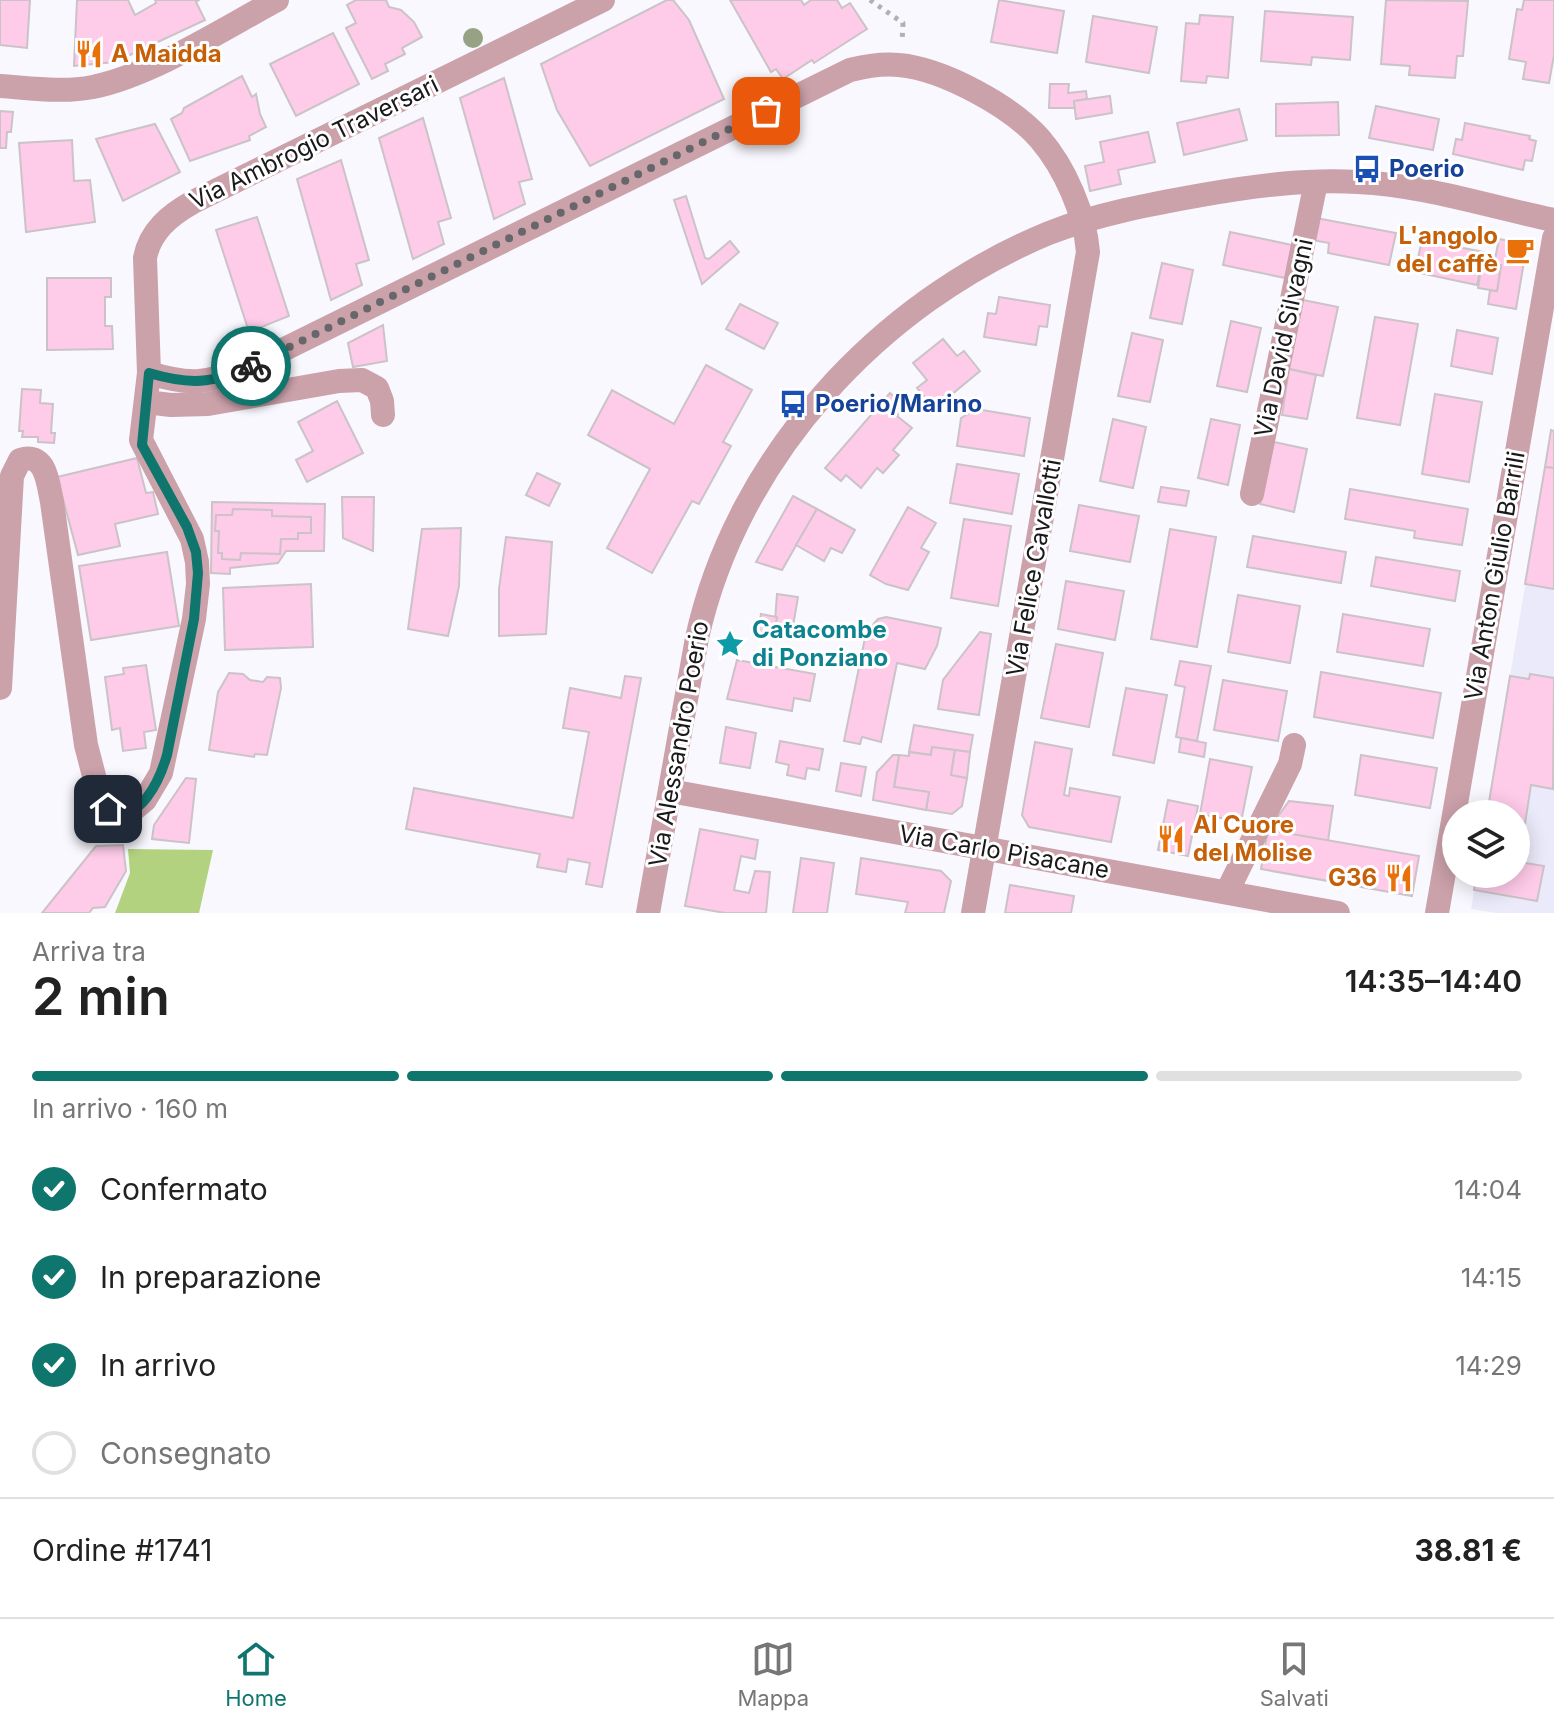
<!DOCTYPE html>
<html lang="it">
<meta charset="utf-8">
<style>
:root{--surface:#fff;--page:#f2f2f2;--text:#222;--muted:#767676;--line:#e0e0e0;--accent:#0f766e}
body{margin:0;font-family:Inter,sans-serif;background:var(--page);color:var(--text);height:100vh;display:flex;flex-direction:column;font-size:30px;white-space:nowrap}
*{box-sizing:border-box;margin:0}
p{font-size:26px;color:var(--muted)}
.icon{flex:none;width:44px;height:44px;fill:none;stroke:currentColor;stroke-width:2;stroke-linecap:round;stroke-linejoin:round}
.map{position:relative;height:913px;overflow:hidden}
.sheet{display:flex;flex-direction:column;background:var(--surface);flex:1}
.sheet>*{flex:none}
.buttons{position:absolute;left:1442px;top:800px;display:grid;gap:16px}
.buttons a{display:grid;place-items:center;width:88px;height:88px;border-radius:50%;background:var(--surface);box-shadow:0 4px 20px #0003;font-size:40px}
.pin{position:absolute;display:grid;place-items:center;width:68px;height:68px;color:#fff;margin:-34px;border-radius:16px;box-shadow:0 4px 12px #0006}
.courier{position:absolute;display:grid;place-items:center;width:80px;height:80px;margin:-40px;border:6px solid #0f766e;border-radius:50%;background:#fff;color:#222;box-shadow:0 2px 10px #0007}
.overview em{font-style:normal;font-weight:600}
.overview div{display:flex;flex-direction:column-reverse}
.overview{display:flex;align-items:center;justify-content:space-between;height:136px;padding:0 32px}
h1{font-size:52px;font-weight:600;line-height:60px}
.bar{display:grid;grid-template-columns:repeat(4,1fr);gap:12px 8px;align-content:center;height:96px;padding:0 32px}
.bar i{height:10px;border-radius:6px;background:var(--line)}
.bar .on{background:var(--accent)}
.bar p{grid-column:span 4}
.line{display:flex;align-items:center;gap:20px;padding:0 32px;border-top:2px solid var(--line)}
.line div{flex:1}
ol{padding:0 32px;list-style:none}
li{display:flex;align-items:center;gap:24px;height:88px}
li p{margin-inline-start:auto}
li .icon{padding:8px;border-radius:50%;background:var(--accent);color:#fff;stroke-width:4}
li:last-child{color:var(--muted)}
li i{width:44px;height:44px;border:4px solid var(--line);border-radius:50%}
.tabs{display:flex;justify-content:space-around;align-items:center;height:112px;border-top:2px solid var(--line);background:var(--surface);font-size:22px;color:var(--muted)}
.tabs a{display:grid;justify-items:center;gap:4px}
.tabs .on{color:var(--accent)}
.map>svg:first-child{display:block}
</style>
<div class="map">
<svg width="1554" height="913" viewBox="0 0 1554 913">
<rect width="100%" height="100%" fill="#f8f8fe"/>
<polygon fill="#ebeafa" points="1551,430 1554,431 1554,913 1496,913 1471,909 1477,874 1516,874 1516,814 1487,814"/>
<polygon fill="#b2d27f" points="128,849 213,850 199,913 115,913 130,873"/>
<g fill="#fecbe9" stroke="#cbc3c7" stroke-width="2">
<polygon points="0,0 30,0 27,48 0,45"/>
<polygon points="77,0 128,0 135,15 156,3 155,0 199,0 196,2 205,20 115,62 74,66"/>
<polygon points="356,0 386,0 389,7 401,10 414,22 422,37 402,48 405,54 385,64 388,71 372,79 346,28 356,23 347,5"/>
<polygon points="667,0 673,0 689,20 724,99 590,166 557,110 541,64"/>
<polygon points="730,0 801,0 804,5 811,0 837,0 842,8 850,3 867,29 814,63 812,60 783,79 776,69 771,72"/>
<polygon points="999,0 1064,11 1057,53 991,42"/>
<polygon points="1386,0 1468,1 1463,56 1457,56 1455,78 1409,75 1410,66 1381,64"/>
<polygon points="1524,0 1554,0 1554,55 1549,83 1523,79 1526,62 1509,59 1517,9 1522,10"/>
<polygon points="1265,11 1353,17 1350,60 1312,57 1311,65 1261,61"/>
<polygon points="1200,15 1233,17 1228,78 1207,76 1206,83 1181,81 1186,23 1199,24"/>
<polygon points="1093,16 1157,27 1149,73 1086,62"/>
<polygon points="333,33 359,84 296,116 270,64"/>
<polygon points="242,76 252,97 256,94 260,114 266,127 249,136 250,140 190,161 171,119 182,113 184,108"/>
<polygon points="504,78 532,179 519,182 525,204 494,219 460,98"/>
<polygon points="1050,84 1069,84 1068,93 1086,91 1087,99 1074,101 1075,108 1049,108"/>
<polygon points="1110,96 1112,113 1076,119 1074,101"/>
<polygon points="1338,102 1339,135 1276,136 1276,104"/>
<polygon points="1376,106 1439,119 1433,150 1369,138"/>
<polygon points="1239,109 1247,140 1184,155 1177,123"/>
<polygon points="0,111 13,112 11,132 7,132 6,148 0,148"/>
<polygon points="423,118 451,218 438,222 444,244 413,259 379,138"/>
<polygon points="1465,123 1530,136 1529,139 1536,141 1532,161 1525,160 1523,170 1453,154 1456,139 1462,140"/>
<polygon points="155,124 180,172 123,201 96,139"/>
<polygon points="1148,132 1155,162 1118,170 1121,184 1090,191 1085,166 1104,162 1100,142"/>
<polygon points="72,140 74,181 90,180 95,222 26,232 19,143"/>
<polygon points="341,160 369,260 356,264 362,285 331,300 297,179"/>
<polygon points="686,196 705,258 709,259 730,241 739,252 702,284 674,200"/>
<polygon points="257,217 289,316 249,332 216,230"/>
<polygon points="1316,218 1396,233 1389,265 1328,253 1329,243 1312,240"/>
<polygon points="1230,232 1292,245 1285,278 1223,265"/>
<polygon points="1499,239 1527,244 1516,309 1488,304 1490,290 1497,291 1501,265 1494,264"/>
<polygon points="1422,240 1484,252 1477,285 1415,272"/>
<polygon points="1482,262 1501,265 1497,291 1478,288"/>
<polygon points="1162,263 1193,270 1182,324 1150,318"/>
<polygon points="47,278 111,278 111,297 105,297 105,326 112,326 113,349 47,350"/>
<polygon points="999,297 1050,305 1047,327 1039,326 1036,345 984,337 988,313 996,314"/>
<polygon points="1303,300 1338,307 1323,376 1289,369"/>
<polygon points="740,304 778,323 764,349 726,329"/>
<polygon points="1375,317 1418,324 1400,425 1357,418"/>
<polygon points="1231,321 1261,328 1247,392 1217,386"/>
<polygon points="383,325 387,361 353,367 348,343"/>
<polygon points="1457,330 1498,338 1492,374 1451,366"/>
<polygon points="1132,333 1163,340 1150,402 1118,396"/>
<polygon points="943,339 957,356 964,351 980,371 934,409 917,388 927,380 913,363"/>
<polygon points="706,365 752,390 723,442 731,446 699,504 692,501 652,573 607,548 650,469 588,435 612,390 674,424"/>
<polygon points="1289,369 1316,375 1307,419 1282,415"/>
<polygon points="22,389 41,390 40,403 53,404 51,433 55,433 54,443 38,442 38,437 22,437 23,431 19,431"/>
<polygon points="890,393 905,406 897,416 912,428 893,450 899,455 883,473 877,468 861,488 846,475 841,481 825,468"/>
<polygon points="1435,394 1482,402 1469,482 1422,474"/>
<polygon points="337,401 363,453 307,482 296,460 313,451 298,422"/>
<polygon points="976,409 1030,418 1024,456 957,446 961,418"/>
<polygon points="1113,419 1146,427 1133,488 1100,481"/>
<polygon points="1211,419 1240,425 1228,485 1198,478"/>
<polygon points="1551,430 1554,431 1554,468 1545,467"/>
<polygon points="1274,442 1307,449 1294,512 1260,504"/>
<polygon points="137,458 146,493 153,492 158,514 115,524 120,546 78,555 57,477"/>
<polygon points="957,464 1019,474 1012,514 950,503"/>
<polygon points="1545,467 1554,468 1554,589 1525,584"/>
<polygon points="537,473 560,484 549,506 526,495"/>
<polygon points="1161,487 1189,491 1186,506 1158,502"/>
<polygon points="1350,489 1468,509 1462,545 1414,538 1415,531 1345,519"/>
<polygon points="793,496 817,509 782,570 756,562"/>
<polygon points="342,497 374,497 373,551 343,538"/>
<polygon points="212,502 325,504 324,551 286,551 278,563 230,568 230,574 211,573"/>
<polygon points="1079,505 1139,516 1130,562 1070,551"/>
<polygon points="908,507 936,523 921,548 929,552 908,590 886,584 870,575"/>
<polygon points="233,509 272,510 272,516 311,517 311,533 298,533 298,539 281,539 280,554 241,553 240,560 222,559 222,553 218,553 219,531 215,531 216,515 232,515"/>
<polygon points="817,509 855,530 842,553 831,548 824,561 796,545"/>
<polygon points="964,519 1011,526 998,606 951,598"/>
<polygon points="461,528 459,586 448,636 408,629 422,529"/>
<polygon points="1170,529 1216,537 1197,647 1151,639"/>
<polygon points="1253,536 1346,552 1341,583 1247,567"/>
<polygon points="506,537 552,542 546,634 499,636 499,589"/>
<polygon points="167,552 179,626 91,640 79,566"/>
<polygon points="1376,557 1460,571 1455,601 1371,586"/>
<polygon points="1066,581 1124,591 1115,640 1058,629"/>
<polygon points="311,584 313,647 225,650 223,588"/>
<polygon points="777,594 798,597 791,638 774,635"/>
<polygon points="1238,595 1300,606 1290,663 1228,652"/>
<polygon points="761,614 777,617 774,635 758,632"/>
<polygon points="1343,614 1430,629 1423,666 1337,652"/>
<polygon points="886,617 941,628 937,646 925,669 897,663 881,742 862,737 860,744 844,741 866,633 878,619"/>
<polygon points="980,632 991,634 979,715 938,709 943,680"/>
<polygon points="1056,644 1103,653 1089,727 1041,718"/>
<polygon points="737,660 815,674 810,701 794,698 792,711 727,699"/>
<polygon points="1180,661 1211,666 1197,741 1176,737 1185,687 1175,685"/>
<polygon points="146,665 156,730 144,732 146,748 123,751 120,728 112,730 105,677 124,674 123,668"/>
<polygon points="1321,672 1441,693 1433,738 1314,717"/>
<polygon points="229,673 243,674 250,680 263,682 267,677 280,678 281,688 267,755 255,754 254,757 209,750 218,692"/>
<polygon points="1530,674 1554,678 1553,789 1531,785 1519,862 1544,866 1537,901 1474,890 1477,874 1516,874 1516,814 1487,814 1510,676 1529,679"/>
<polygon points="625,676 641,678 602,887 586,884 590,863 568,859 566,872 537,867 540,854 406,829 414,788 573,818 589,732 563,728 570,688 621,698"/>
<polygon points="1223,680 1287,691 1278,741 1214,730"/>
<polygon points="1126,688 1167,695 1154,763 1113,755"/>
<polygon points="914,725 973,735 970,752 932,747 931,755 909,752"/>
<polygon points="726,727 756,733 750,768 720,763"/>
<polygon points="1181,738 1206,743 1204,757 1179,752"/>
<polygon points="780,741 823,749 819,770 807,768 805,779 787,775 789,765 776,762"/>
<polygon points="1035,742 1072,749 1064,795 1069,796 1070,788 1120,797 1111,842 1029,827 1022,815"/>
<polygon points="932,747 955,750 951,775 967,778 962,806 952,814 926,810 929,792 894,787 899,755 909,756 909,752 931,755"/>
<polygon points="955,750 970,752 967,778 951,775"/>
<polygon points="893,755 899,755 894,787 929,792 926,810 873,800 877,772"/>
<polygon points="1361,755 1437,768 1430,808 1355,795"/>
<polygon points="1210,759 1252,767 1241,822 1200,814"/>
<polygon points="841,763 866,767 861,796 836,791"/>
<polygon points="186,778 196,779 189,843 152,839 154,825"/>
<polygon points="1168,800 1198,806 1188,856 1158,850"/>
<polygon points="1289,801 1333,806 1328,841 1268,830"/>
<polygon points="700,829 758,840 755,859 741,856 734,890 749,893 755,871 770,872 766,913 725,913 685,906"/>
<polygon points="1268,830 1419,856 1412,896 1261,869"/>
<polygon points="123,845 126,871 105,907 93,908 89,913 42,913 96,846"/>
<polygon points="801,858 834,863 827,913 793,913"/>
<polygon points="861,858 941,871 951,881 944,913 905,913 908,902 856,894"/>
<polygon points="1010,885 1074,896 1071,913 1005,913"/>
</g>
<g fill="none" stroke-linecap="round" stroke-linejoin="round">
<polyline stroke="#b0b0b5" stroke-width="5" stroke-dasharray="4 6" stroke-linecap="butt" points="870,0 903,23 902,42"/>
<g stroke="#cba1aa" stroke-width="24">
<path d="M0,86c30,2 63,7 93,1 59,-12 130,-58 184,-87"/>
<path d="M149,373c39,12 57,11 95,-4l606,-299c16,-4 32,-7 49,-5 44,4 112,41 141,74 25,29 45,75 48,113l-115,661"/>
<polyline points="146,402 171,405 208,404 339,381 362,380 377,388 382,401 383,415"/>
<polyline points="1252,494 1316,182"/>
<path d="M0,688l12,-212 8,-16c26,-9 28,23 32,42l34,243 14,54 11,12 12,2 11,-4 11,-9 16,-27 33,-154 4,-35 -1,-22 -5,-23 -51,-99 8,-67 -4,-115c5,-27 25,-43 48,-56l410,-202"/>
<polyline points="670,791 1338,913"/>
<polyline points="1227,892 1290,764 1294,745"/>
<path d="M648,913l49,-275c40,-181 182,-335 352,-405 48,-19 102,-29 153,-38 51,-9 103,-16 156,-13 66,3 132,25 196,38"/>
<polyline points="1437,913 1554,238"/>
</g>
</g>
<circle fill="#97a285" cx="473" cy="38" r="10"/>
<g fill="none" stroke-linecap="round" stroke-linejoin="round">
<polyline stroke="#67676b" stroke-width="8" stroke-dasharray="0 14.4" points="251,366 766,111"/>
<path stroke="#0f766e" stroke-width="10" d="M108,809c32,17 52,-30 59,-54l27,-136 4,-46 -2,-21 -9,-25 -45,-82 7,-72c41,12 62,11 102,-7"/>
</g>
<defs>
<symbol id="restaurant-bare" viewBox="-9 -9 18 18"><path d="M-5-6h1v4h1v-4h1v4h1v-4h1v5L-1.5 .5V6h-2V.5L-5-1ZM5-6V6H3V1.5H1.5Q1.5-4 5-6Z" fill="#e8710a" stroke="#fff" stroke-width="2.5" paint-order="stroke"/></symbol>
<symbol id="bus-bare" viewBox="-9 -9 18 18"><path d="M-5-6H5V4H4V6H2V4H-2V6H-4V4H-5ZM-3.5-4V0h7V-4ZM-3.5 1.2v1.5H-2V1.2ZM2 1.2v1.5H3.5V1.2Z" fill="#1a4fb4" stroke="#fff" stroke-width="2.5" paint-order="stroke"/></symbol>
<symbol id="cafe-bare" viewBox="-9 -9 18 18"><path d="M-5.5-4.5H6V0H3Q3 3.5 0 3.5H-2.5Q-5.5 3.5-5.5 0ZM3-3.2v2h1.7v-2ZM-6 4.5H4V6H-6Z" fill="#e8710a" stroke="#fff" stroke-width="2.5" paint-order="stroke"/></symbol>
<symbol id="sight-bare" viewBox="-9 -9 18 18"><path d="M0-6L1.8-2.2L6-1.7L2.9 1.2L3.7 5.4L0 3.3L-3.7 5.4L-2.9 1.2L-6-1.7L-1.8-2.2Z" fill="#0f9aa8" stroke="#fff" stroke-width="2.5" paint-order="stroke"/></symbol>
</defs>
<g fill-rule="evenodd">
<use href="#restaurant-bare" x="69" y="34" width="40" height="40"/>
<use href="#bus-bare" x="1347" y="149" width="40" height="40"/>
<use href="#cafe-bare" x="1500" y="230" width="40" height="40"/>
<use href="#bus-bare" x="773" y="384" width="40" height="40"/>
<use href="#sight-bare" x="710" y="624" width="40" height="40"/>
<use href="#restaurant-bare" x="1151" y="819" width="40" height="40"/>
<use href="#restaurant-bare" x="1379" y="858" width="40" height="40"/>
</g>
<g text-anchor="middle" stroke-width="6" stroke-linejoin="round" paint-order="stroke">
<g font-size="24" font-weight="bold" fill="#c56008" stroke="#fff" text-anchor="start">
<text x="111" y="62">A Maidda</text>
<text x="1498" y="244" text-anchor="end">L'angolo<tspan x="1498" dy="28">del caffè</tspan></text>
<text x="1193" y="833">Al Cuore<tspan x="1193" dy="28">del Molise</tspan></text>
<text x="1377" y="886" text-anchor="end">G36</text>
</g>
<g font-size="24" fill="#19191c" stroke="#fff">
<text transform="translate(314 143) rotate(-26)" y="8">Via Ambrogio Traversari</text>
<text transform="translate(1284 338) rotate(-78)" y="8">Via David Silvagni</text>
<text transform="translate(1034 568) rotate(-80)" y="8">Via Felice Cavallotti</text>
<text transform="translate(1495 576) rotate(-80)" y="8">Via Anton Giulio Barrili</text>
<text transform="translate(679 744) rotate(-80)" y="8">Via Alessandro Poerio</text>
<text transform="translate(1004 852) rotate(10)" y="8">Via Carlo Pisacane</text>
</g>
<g font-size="24" font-weight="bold" fill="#164399" stroke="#fff" text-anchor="start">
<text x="1389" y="177">Poerio</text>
<text x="815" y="412">Poerio/Marino</text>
</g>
<g font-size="24" font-weight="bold" fill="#0d838f" stroke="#fff" text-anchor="start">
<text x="752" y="638">Catacombe<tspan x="752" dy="28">di Ponziano</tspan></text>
</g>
</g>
</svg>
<div class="buttons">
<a><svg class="icon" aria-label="layers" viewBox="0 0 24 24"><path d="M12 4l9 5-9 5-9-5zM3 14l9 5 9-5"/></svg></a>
</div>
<div class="pin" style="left:766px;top:111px;background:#ea580c"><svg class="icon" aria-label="bag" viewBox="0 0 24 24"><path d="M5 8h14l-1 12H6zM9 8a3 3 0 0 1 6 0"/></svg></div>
<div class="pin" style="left:108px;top:809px;background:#1f2937"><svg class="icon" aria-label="home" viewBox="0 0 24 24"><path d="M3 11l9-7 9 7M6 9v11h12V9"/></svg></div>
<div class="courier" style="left:251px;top:366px"><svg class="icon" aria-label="bike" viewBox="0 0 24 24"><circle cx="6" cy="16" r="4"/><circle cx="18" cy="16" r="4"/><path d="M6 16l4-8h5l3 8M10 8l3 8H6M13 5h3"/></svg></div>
</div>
<section class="sheet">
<div class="overview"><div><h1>2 min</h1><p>Arriva tra</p></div><em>14:35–14:40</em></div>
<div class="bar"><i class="on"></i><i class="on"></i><i class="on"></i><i></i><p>In arrivo · 160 m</p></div>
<ol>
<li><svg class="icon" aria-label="check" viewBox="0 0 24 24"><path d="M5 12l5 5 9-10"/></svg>Confermato<p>14:04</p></li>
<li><svg class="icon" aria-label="check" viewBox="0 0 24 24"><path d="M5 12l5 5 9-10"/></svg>In preparazione<p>14:15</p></li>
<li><svg class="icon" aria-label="check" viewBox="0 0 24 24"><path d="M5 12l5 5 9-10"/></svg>In arrivo<p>14:29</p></li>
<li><i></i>Consegnato</li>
</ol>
<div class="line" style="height:104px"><div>Ordine #1741</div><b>38.81 €</b></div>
</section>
<nav class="tabs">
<a class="on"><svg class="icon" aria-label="home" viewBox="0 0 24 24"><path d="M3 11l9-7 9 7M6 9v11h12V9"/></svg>Home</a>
<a><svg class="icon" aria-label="map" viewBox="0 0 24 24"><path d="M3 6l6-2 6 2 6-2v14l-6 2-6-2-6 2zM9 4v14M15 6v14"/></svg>Mappa</a>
<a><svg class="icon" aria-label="saved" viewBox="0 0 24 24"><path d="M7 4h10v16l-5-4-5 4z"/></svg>Salvati</a>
</nav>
